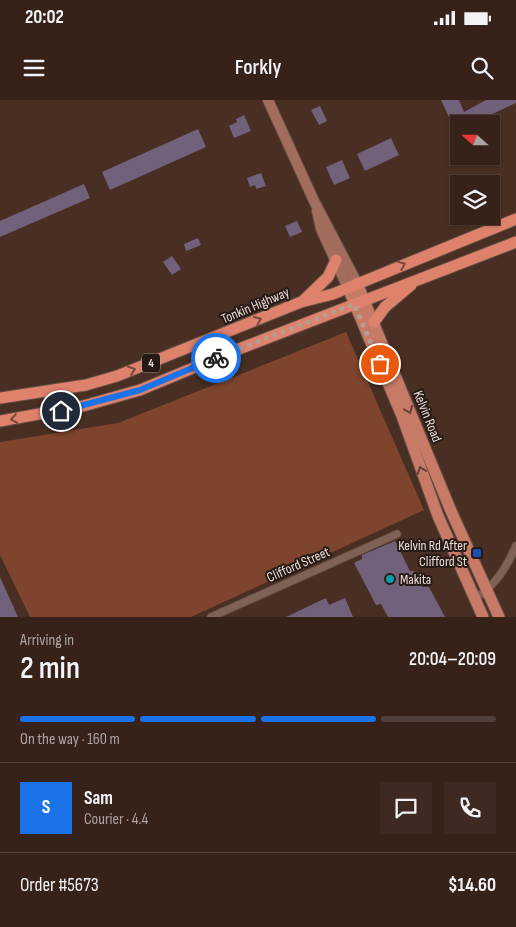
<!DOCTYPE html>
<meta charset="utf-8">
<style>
:root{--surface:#37221a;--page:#3e2a23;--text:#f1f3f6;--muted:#aaa4a2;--line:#513f39;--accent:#1a73e8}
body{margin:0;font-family:"Sofia Sans Condensed",sans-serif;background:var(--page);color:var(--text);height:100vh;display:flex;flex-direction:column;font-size:19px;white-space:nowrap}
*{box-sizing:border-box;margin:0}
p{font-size:16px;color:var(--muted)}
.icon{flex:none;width:28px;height:28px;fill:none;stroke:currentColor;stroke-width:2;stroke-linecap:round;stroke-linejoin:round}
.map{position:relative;height:517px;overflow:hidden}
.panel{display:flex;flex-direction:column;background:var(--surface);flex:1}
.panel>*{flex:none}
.needle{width:32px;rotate:291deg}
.controls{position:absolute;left:450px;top:15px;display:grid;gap:10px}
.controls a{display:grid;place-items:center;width:50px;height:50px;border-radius:0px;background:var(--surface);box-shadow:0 1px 4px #0004,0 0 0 1px var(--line);font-size:25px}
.pin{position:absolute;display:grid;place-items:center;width:42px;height:42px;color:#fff;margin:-21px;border:2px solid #fff;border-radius:50%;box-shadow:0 1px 5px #0007}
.courier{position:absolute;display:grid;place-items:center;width:50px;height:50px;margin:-25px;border:4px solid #1a73e8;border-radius:50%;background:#fff;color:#222;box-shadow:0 1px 6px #0007}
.summary em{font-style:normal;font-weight:600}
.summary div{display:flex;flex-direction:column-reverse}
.summary{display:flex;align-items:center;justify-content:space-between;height:85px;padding:0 20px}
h1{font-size:32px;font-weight:600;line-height:38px}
.bar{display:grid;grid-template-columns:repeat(4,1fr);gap:8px 5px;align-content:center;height:60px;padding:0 20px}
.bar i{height:6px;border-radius:4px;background:var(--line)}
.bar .active{background:var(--accent)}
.bar p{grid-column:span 4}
.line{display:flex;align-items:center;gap:12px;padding:0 20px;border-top:1px solid var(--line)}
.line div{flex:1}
.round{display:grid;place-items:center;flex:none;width:52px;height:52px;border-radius:0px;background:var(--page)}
.status{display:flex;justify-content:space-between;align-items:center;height:35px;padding:0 25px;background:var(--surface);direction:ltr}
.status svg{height:14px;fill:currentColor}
header{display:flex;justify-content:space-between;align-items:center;height:65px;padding:0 20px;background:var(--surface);font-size:22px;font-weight:600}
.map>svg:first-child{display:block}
</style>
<div class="status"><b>20:02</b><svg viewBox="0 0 49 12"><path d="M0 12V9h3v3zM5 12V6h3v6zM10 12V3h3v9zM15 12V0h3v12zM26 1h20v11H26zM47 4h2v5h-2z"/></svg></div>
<header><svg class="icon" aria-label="menu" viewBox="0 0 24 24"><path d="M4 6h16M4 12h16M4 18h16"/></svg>Forkly<svg class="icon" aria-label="search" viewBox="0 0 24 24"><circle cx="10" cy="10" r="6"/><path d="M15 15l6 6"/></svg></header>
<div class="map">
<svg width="516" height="517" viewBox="0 0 516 517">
<rect width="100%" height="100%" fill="#492e23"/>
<polygon fill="#7f442d" points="346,232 424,410 191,517 30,517 0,455 0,342 118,323"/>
<g fill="#71617b">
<polygon points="441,0 459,0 464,12 486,0 516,0 516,3 471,24 459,24 459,39"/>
<polygon points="320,6 327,21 319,25 311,10"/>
<polygon points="244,15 251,31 234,38 229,26 237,22 236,19"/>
<polygon points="198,29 206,47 110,90 102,72"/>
<polygon points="391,38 399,55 365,71 357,54"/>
<polygon points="342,60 350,78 334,85 326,67"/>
<polygon points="261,73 266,86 256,89 255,85 250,87 247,78"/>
<polygon points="84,84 90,98 0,137 0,121"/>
<polygon points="297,121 302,132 290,137 285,126"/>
<polygon points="198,138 201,145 186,151 184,144"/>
<polygon points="172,156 181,169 172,175 163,162"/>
<polygon points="395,441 410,471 414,471 422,487 429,487 445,517 388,517 381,504 376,505 354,463 362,459 362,455"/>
<polygon points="0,477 18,517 0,517"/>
<polygon points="326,498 329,505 345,498 353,517 286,517"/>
</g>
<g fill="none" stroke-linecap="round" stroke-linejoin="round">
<defs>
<g id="minor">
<path d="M475,498c21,-13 31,-30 41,-52"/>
<polyline points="211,517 397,434"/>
</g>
<g id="secondary">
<polyline points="268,0 314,101 357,183"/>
<polyline points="317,111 321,129 348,188"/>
</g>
<g id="primary">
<polyline points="357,183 451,411 499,517"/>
<polyline points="348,188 402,316 438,416 483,517"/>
</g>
<g id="trunk">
<polyline points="304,200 328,177 336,160"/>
<polyline points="374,222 385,207 411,185"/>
<polyline points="0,298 86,285 117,276 301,202 333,194 516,119"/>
<polyline points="0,321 83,306 140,290 239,249 516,142"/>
</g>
</defs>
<use href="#minor" stroke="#644d44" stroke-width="9"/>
<use href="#secondary" stroke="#644d44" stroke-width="12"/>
<use href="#primary" stroke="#644d44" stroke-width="13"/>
<use href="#trunk" stroke="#644d44" stroke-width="13"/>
<use href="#minor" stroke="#7f6155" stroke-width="7"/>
<use href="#secondary" stroke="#a36d5d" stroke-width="10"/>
<use href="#primary" stroke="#c77a66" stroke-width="11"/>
<use href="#trunk" stroke="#df826c" stroke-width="11"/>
</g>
<defs><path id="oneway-chevron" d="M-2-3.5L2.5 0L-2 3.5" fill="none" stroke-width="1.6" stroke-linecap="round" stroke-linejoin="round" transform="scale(1.25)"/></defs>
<g stroke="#79493c">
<use href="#oneway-chevron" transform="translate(402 165) rotate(-22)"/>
<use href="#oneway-chevron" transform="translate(258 220) rotate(-23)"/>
<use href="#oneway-chevron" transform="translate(132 270) rotate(-21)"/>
<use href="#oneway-chevron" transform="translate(14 319) rotate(172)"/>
</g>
<g stroke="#664035">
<use href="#oneway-chevron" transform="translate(409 310) rotate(68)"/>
<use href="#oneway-chevron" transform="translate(421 370) rotate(-110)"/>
</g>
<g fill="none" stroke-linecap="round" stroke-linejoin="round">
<polyline stroke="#b49f97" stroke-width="5" stroke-dasharray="0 9" points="216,258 354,204 380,264"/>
<polyline stroke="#1a73e8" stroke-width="6" points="61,311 140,290 216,258"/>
</g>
<rect fill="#1a4fb4" stroke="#261a15" stroke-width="2" x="472" y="448" width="10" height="10" rx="2.5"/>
<circle fill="#0f9aa8" stroke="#261a15" stroke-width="2" cx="390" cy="479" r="5"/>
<g text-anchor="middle" stroke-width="4" stroke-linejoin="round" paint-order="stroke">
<rect fill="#261a15" stroke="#b2a29b" stroke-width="1" x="142" y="253.5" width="18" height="19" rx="4"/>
<g font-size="12" font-weight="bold" fill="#eedcd5">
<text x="151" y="267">4</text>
</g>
<g font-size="14" fill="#eedcd5" stroke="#261a15">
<text transform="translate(255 205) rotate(-23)" y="5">Tonkin Highway</text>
<text transform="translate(428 316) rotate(68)" y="5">Kelvin Road</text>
<text transform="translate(298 464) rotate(-24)" y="5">Clifford Street</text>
</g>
<g font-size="14" fill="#eedcd5" stroke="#261a15" text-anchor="end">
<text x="467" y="450">Kelvin Rd After<tspan x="467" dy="16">Clifford St</tspan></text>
<text x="400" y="484" text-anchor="start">Makita</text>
</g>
</g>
</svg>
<div class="controls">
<a><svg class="needle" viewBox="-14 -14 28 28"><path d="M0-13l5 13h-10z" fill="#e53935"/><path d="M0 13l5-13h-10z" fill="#aaa4a2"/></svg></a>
<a><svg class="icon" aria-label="layers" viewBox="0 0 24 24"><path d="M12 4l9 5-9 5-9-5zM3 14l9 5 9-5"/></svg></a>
</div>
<div class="pin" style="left:380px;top:264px;background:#ea580c"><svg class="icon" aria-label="bag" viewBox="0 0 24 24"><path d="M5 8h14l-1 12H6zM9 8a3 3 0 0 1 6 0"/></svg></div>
<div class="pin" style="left:61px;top:311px;background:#1f2937"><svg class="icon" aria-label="home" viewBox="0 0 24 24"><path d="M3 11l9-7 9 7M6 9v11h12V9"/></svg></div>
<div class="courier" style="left:216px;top:258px"><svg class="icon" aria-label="bike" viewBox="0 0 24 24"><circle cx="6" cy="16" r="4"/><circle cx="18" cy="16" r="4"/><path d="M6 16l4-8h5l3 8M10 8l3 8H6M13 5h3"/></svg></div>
</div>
<section class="panel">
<div class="summary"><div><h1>2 min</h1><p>Arriving in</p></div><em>20:04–20:09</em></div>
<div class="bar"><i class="active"></i><i class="active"></i><i class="active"></i><i></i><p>On the way · 160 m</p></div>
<div class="line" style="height:90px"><b class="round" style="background:var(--accent);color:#fff">S</b><div><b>Sam</b><p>Courier · 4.4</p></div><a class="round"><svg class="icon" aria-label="chat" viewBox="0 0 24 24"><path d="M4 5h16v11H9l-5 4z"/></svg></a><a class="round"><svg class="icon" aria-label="phone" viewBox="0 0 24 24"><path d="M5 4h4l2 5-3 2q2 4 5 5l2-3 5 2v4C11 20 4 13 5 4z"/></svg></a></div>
<div class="line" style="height:65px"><div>Order #5673</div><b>$14.60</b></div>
</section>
